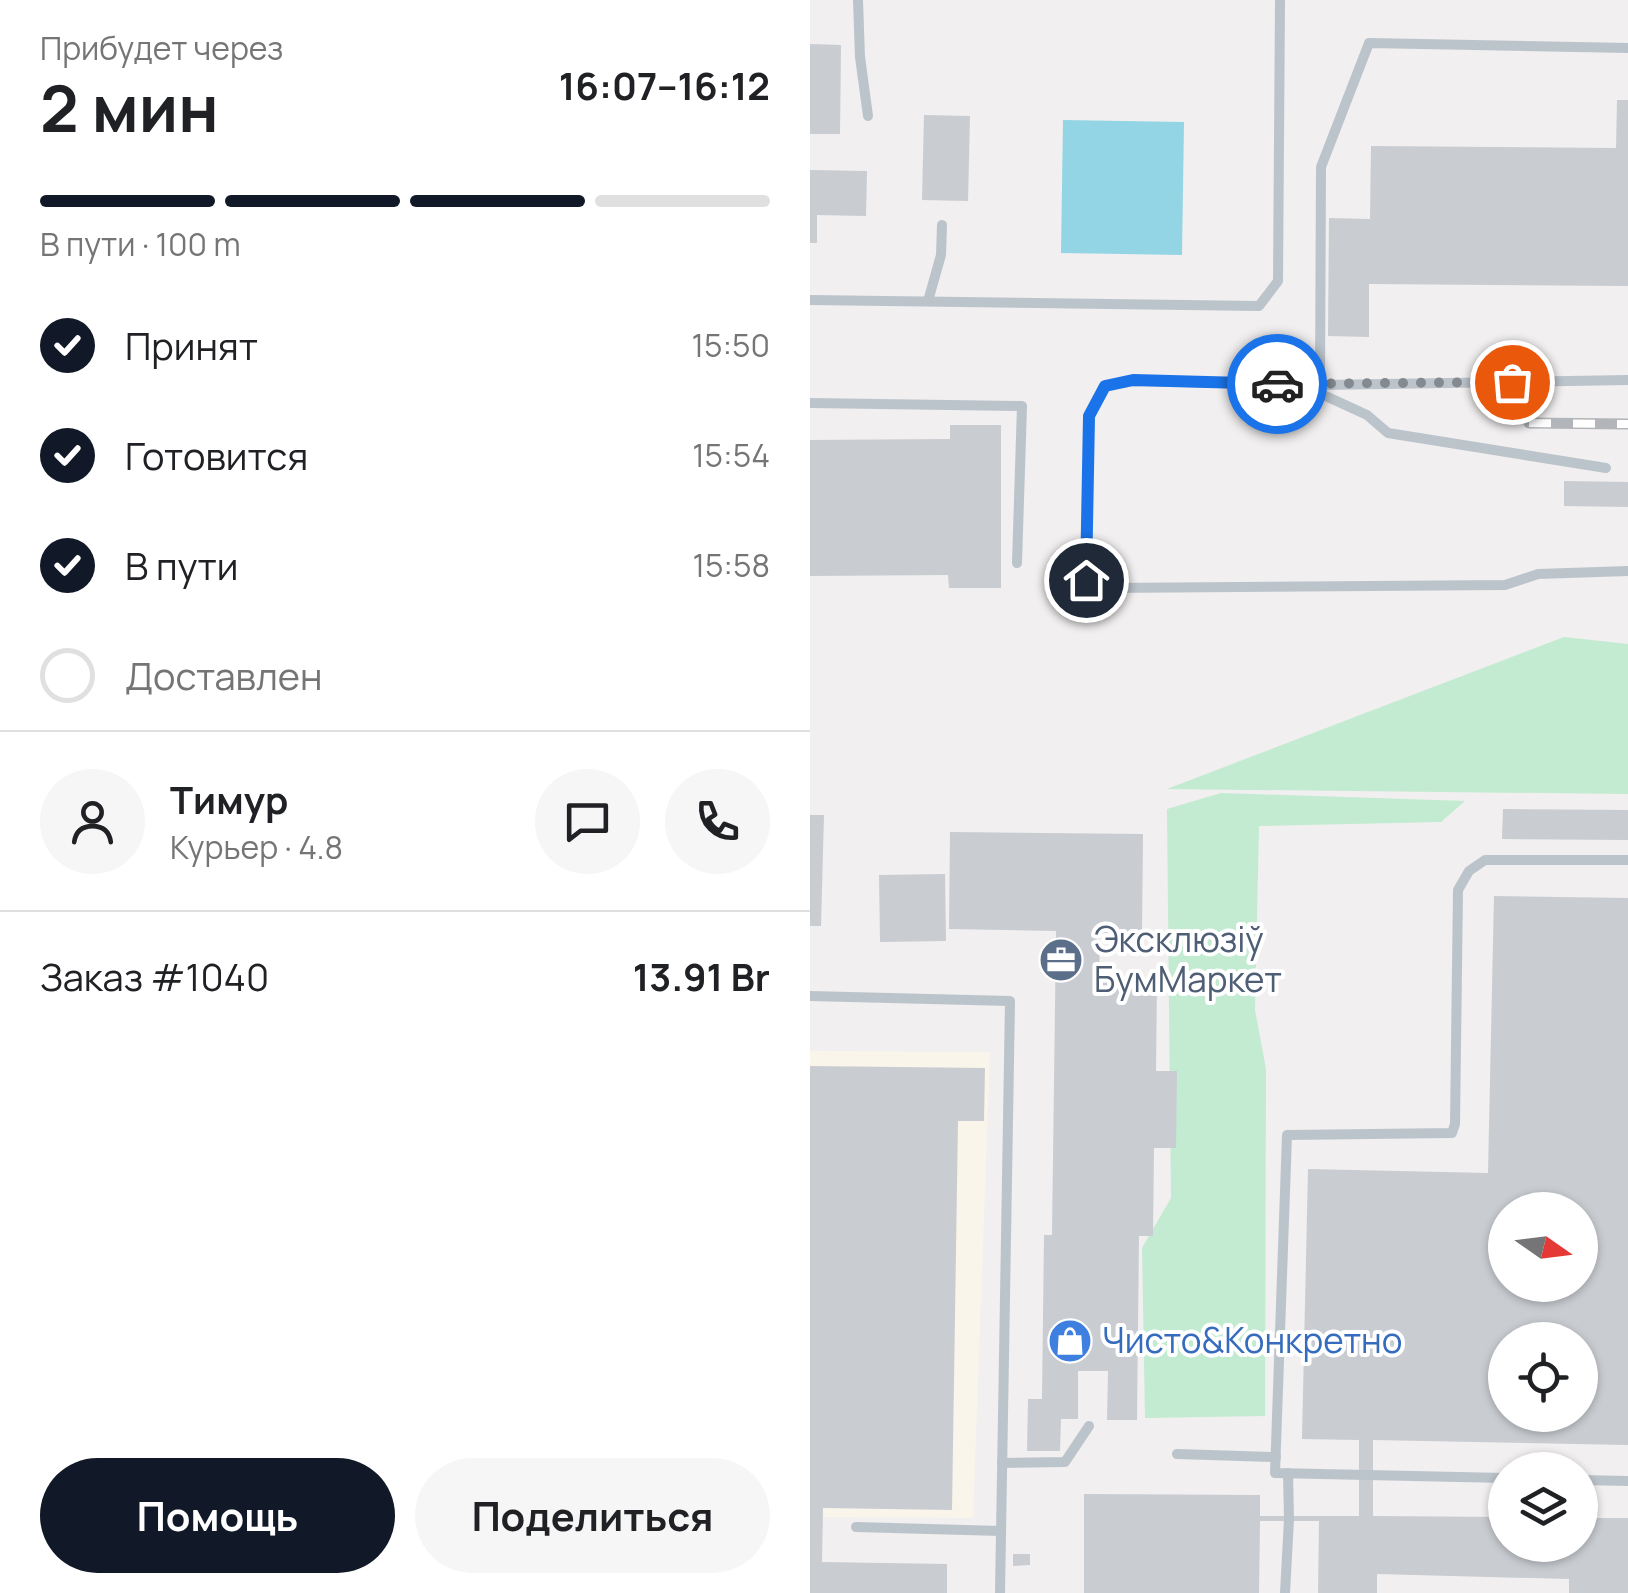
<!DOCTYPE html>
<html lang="ru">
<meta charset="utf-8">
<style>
:root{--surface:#fff;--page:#f6f6f6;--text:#202124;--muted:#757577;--line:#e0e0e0;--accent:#111827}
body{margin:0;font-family:Manrope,sans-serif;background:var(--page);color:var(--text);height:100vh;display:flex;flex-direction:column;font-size:38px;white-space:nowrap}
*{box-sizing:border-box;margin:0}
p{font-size:32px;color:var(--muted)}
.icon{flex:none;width:55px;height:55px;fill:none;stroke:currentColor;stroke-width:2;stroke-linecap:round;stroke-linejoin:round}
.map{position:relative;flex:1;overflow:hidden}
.drawer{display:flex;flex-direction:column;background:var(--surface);width:810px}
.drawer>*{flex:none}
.needle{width:65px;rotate:104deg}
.controls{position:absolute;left:678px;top:1192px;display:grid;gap:20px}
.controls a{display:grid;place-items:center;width:110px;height:110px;border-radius:50%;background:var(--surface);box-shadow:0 2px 8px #0004;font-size:50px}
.pin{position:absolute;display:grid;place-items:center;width:85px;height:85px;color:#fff;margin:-42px;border:5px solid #fff;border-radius:50%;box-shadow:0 2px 10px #0007}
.courier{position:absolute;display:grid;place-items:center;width:100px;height:100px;margin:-50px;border:8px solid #1a73e8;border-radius:50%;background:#fff;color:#222;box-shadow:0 2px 12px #0007}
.summary em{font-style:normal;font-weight:700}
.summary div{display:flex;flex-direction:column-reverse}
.summary{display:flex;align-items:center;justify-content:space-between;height:170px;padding:0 40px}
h1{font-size:65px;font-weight:700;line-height:75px}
.bar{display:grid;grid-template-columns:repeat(4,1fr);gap:15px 10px;align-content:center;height:120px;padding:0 40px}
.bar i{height:12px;border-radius:8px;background:var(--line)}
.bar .on{background:var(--accent)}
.bar p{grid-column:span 4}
.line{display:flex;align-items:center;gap:25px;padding:0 40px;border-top:2px solid var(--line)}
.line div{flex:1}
.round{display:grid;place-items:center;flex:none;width:105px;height:105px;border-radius:52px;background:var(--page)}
ol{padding:0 40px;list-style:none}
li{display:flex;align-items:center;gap:30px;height:110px}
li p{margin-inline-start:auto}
li .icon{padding:10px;border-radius:50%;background:var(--accent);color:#fff;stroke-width:4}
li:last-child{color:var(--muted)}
li i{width:55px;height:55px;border:5px solid var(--line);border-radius:50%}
.cta{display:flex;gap:20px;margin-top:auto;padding:20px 40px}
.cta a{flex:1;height:115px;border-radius:60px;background:var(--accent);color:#fff;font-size:40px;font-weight:700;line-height:115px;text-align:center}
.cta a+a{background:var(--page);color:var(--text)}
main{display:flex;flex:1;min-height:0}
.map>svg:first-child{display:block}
</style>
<main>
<section class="drawer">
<div class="summary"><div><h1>2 мин</h1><p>Прибудет через</p></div><em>16:07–16:12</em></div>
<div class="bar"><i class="on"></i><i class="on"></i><i class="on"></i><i></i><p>В пути · 100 m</p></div>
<ol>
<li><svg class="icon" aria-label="check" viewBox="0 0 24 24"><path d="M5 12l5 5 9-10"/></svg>Принят<p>15:50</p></li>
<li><svg class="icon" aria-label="check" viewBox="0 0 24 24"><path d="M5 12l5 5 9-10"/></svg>Готовится<p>15:54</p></li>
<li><svg class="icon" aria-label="check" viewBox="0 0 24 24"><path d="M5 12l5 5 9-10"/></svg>В пути<p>15:58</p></li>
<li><i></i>Доставлен</li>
</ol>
<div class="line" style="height:180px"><a class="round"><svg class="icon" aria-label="person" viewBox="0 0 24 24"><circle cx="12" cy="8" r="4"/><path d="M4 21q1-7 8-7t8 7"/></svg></a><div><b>Тимур</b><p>Курьер · 4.8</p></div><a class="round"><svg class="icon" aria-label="chat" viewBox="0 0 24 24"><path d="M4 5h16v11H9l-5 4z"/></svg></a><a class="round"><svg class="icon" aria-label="phone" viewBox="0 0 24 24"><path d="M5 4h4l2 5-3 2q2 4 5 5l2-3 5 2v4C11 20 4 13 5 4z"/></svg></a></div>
<div class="line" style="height:130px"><div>Заказ #1040</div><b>13.91 Br</b></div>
<div class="cta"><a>Помощь</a><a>Поделиться</a></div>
</section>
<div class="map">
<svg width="818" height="1593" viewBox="0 0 818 1593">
<rect width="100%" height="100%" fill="#f1efef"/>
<polygon fill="#faf5ea" points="0,1051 180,1052 163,1518 0,1517"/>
<g fill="#c2ebd1">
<polygon points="754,637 818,644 818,794 357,789"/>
<polygon points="411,793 655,801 631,822 449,826 445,1010 456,1069 455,1416 335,1418 332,1248 361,1198 357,809"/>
</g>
<polygon fill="#93d5e4" points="253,120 374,122 372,255 251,253"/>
<g fill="#c9ccd1" fill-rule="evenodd">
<polygon points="0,44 31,45 30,134 0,134"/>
<polygon points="807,100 818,100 818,286 559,284 559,337 518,336 519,218 560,219 561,146 806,148"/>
<polygon points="114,115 160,116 158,201 112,200"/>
<polygon points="0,170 57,171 56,216 7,215 7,243 0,243"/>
<polygon points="140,425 191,425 191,588 139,588 138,575 0,576 0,440 140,439"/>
<polygon points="754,481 818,482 818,507 754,506"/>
<polygon points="693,809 818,810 818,840 692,839"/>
<polygon points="0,815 14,815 11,926 0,926"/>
<polygon points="140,832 333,834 332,933 290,933 289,980 347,981 346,1071 367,1071 366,1148 344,1148 343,1236 329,1236 327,1420 297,1420 298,1371 268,1371 268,1419 251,1419 250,1451 217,1451 218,1399 232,1399 234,1235 242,1235 246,931 139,929"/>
<polygon points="135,874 136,941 70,942 69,875"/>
<path d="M684,896l134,2v547l-255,-5v76l132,1v28h75v-27h48v75h-59v-14l-192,-5v19h-59l1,-72h-59l-1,72h-175v-99l176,1v21h99v-76l-57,-1 6,-270 180,4zM695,1210h75v75h-75zM695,1340h75v75h-75z"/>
<polygon points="0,1066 175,1068 174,1121 148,1121 142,1510 13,1508 12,1562 137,1564 137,1593 0,1593"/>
<polygon points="203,1554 220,1554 220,1565 203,1566"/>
</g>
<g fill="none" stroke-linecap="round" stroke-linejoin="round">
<g stroke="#bcc4cb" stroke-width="10">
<polyline points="48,0 50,57 58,116"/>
<polyline points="0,300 449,306 468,281 470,0"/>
<polyline points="118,301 131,255 132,225"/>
<polyline points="818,380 510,385 323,381 295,386 279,416 276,579 296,588 695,585 728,574 818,571"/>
<polyline points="510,385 511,167 559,43 818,48"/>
<polyline points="496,387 557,415 578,433 796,468"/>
<polyline points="0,403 212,406 207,563"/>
<polyline points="0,996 200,1001 190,1593"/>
<polyline points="367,1454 466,1457"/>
<polyline points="192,1463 255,1462 279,1426"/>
<polyline points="695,1478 465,1473 477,1135 642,1133 645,1124 648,890 659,871 675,860 818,860"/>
<polyline points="770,1480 818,1481"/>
<polyline points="46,1527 191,1531"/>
<polyline points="475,1593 479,1519 478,1473"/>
</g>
<defs>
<polyline id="rail" points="719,423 818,424"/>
</defs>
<use href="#rail" stroke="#b2b5b9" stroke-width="11"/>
<use href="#rail" stroke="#fff" stroke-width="8" stroke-dasharray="22" stroke-linecap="butt"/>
</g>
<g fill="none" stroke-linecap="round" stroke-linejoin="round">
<polyline stroke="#848a8f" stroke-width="10" stroke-dasharray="0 18" points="467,384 702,382"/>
<polyline stroke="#1a73e8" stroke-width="12" points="276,580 279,416 295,386 323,380 467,384"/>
</g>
<defs>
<symbol id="office-disc" viewBox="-11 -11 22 22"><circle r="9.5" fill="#5c6f8a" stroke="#fff"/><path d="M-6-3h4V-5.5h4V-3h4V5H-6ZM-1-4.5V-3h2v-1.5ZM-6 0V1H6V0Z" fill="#fff"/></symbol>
<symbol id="shop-disc" viewBox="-11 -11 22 22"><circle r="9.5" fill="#3f7fe0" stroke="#fff"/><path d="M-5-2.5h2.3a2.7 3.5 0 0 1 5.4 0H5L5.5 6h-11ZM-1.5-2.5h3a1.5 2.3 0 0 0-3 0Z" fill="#fff"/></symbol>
</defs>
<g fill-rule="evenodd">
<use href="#office-disc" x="226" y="935" width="50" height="50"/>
<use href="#shop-disc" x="235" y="1316" width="50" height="50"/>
</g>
<g text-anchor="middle" stroke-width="8" stroke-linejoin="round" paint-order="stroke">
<g font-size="35" fill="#4e5e75" stroke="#fff" text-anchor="start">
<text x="284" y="952">Эксклюзіў<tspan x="284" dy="40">БумМаркет</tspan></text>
</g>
<g font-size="35" fill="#366cbe" stroke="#fff" text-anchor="start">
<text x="292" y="1353">Чисто&amp;Конкретно</text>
</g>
</g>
</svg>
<div class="controls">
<a><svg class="needle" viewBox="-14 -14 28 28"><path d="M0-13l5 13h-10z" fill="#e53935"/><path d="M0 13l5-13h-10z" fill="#757577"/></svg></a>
<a><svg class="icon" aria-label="locate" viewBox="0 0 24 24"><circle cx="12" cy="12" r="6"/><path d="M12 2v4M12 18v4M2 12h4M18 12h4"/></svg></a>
<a><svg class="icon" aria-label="layers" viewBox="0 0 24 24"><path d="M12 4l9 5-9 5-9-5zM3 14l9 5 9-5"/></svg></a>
</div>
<div class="pin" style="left:702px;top:382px;background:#ea580c"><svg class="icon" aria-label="bag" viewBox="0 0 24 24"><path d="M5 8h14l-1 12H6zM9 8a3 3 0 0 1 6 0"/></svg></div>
<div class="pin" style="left:276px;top:580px;background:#1f2937"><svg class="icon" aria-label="home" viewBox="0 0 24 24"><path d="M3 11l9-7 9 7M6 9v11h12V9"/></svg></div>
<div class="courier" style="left:467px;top:384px"><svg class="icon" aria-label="car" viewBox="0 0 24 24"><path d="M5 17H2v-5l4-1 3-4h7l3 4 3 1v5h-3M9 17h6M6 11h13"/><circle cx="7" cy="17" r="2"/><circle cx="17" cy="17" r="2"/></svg></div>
</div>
</main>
